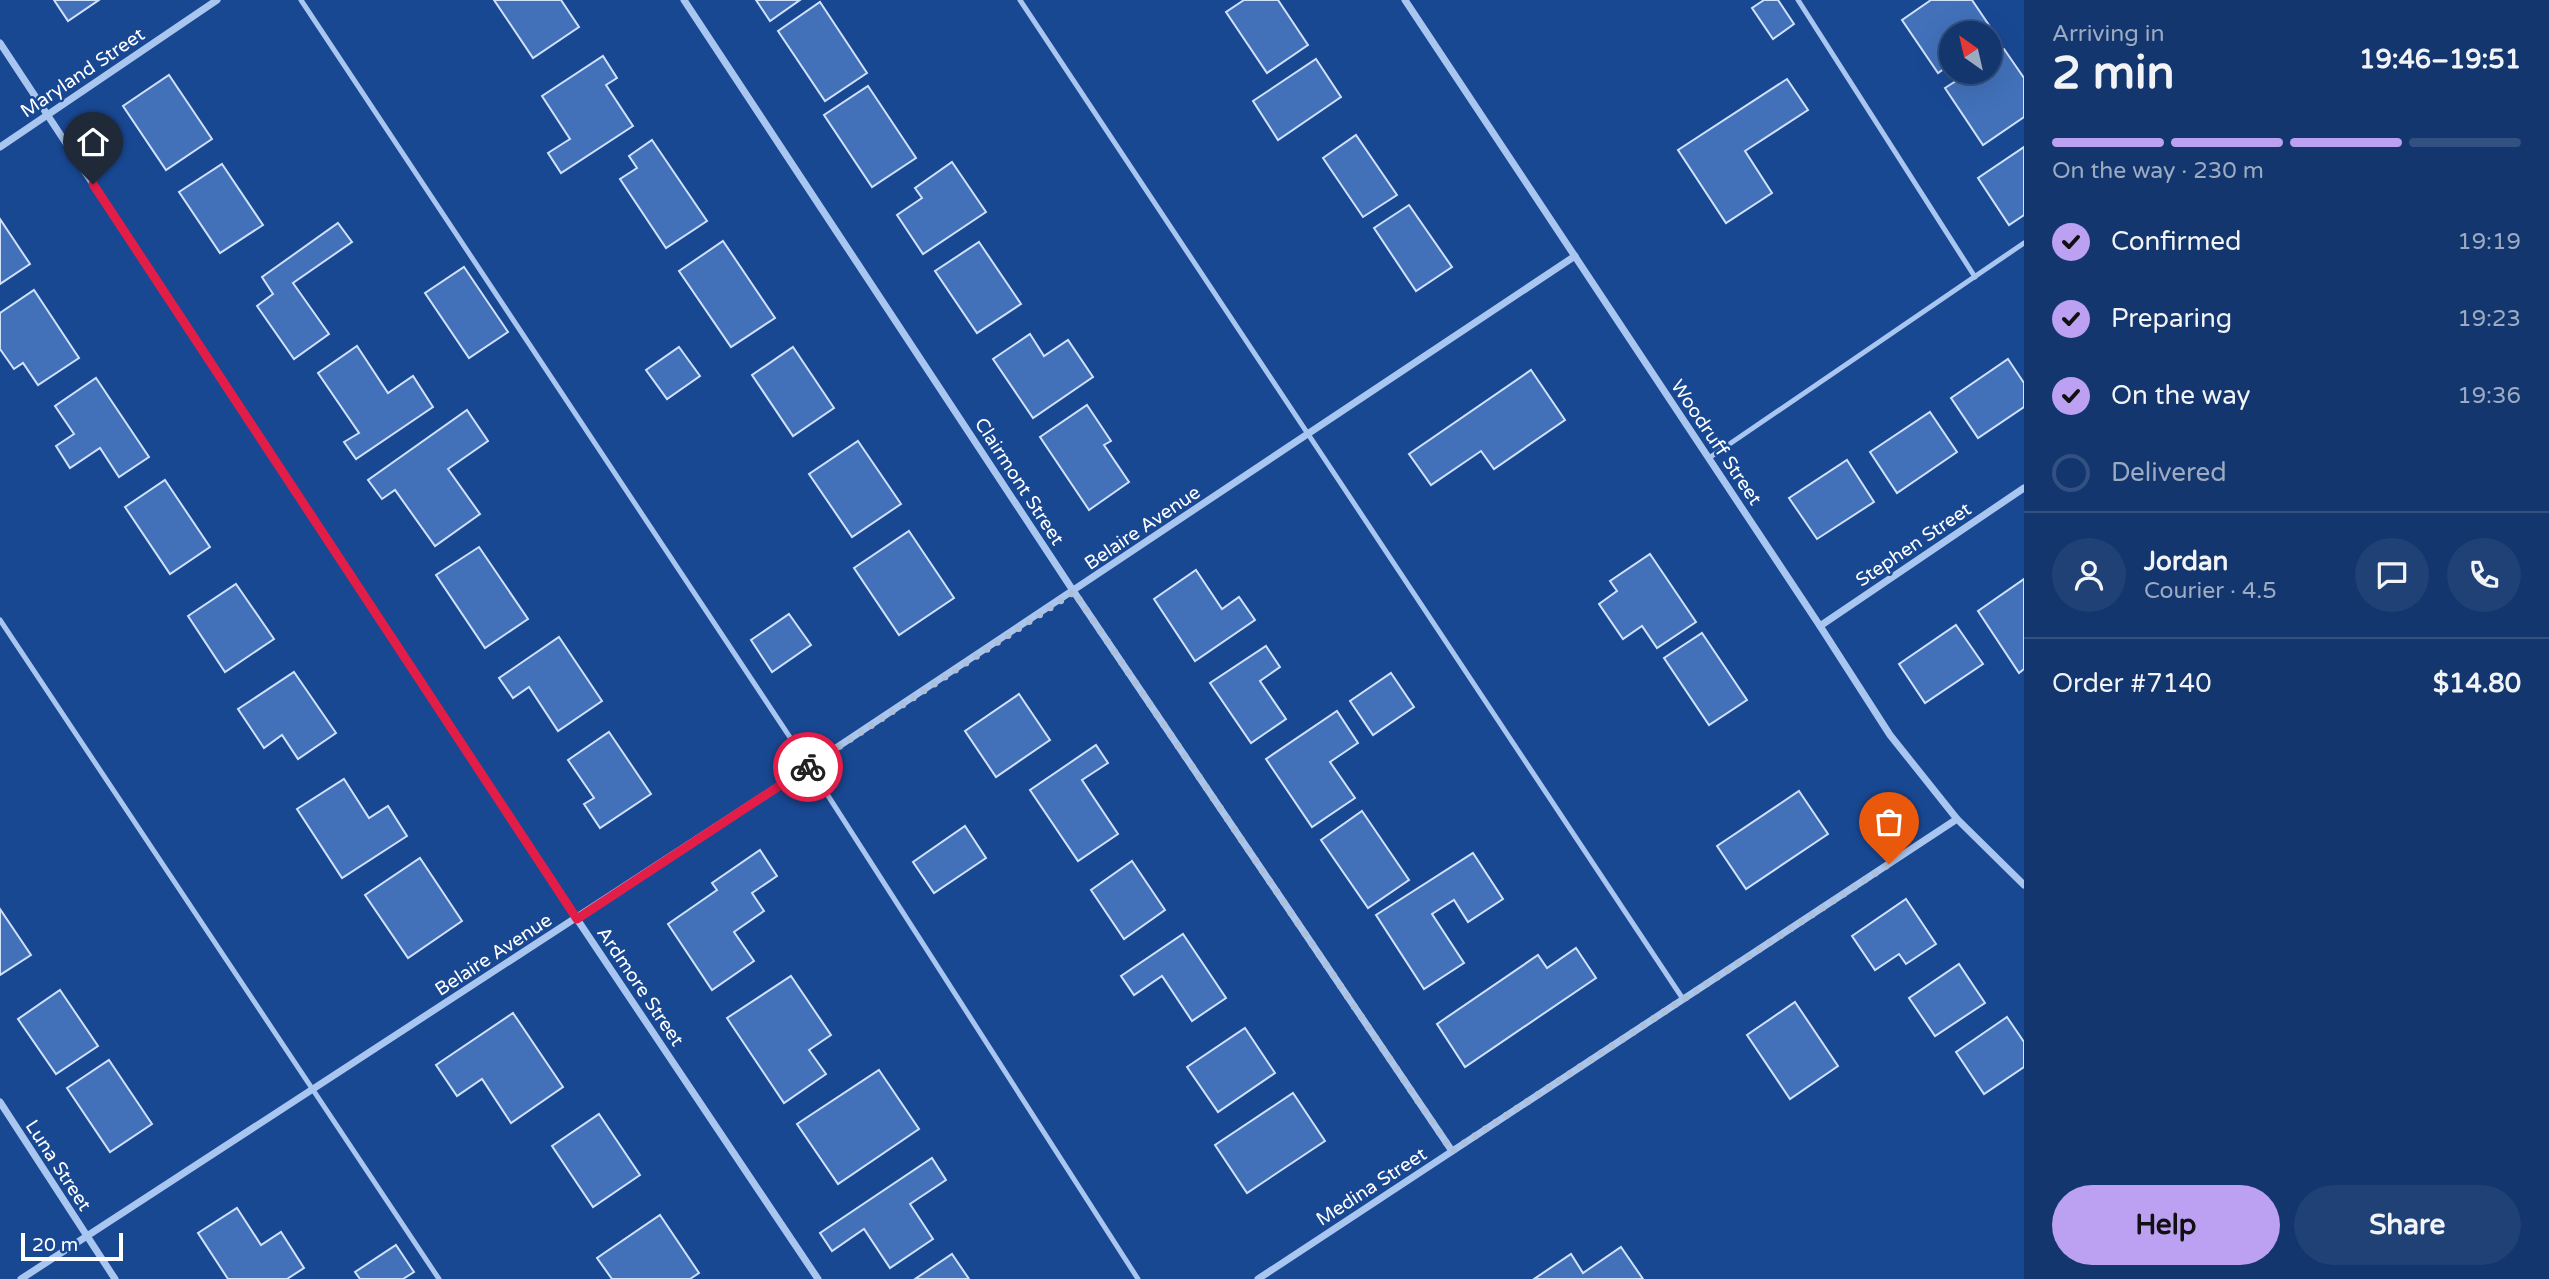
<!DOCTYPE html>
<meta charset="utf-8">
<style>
:root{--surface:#13366e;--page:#204176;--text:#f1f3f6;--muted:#9dabc2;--line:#325081;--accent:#bca0f2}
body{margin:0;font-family:"Varela Round",sans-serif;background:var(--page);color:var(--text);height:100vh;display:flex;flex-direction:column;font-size:26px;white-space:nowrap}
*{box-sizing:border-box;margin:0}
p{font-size:23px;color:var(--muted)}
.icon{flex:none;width:38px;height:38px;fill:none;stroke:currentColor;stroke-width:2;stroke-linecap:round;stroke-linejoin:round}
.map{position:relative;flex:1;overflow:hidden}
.panel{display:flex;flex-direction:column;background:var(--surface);width:525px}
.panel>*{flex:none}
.needle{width:46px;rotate:326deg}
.buttons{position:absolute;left:1939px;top:21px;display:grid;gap:14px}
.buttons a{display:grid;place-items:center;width:63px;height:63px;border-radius:50%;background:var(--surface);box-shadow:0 7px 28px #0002,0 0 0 2px var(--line);font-size:35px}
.scale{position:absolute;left:21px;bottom:18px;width:102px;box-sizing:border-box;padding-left:7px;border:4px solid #fff;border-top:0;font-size:19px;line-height:24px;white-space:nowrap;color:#fff;-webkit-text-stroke:5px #194893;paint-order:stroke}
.pin{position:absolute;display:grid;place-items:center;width:60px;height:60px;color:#fff;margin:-72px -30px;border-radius:50% 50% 50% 0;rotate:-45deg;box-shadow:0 0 7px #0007}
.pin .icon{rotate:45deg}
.courier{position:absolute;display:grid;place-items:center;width:70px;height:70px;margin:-35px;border:5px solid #e11d48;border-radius:50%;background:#fff;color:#222;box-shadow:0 2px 9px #0007}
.overview em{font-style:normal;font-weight:800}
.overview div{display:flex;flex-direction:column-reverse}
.overview{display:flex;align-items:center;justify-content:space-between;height:119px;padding:0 28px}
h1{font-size:46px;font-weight:800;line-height:52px}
.bar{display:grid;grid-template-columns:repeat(4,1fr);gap:10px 7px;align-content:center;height:84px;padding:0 28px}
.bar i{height:9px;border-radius:5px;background:var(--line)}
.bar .on{background:var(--accent)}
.bar p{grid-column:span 4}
.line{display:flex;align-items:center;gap:18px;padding:0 28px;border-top:2px solid var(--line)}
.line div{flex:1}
.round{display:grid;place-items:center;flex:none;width:74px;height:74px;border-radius:37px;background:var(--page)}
ol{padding:0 28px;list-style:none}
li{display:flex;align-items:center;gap:21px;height:77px}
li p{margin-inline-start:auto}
li .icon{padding:7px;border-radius:50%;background:var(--accent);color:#111;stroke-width:4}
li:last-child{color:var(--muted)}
li i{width:38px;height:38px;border:4px solid var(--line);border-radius:50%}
.button{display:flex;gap:14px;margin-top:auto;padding:14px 28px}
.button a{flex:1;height:80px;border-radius:42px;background:var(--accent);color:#111;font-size:28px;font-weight:800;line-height:80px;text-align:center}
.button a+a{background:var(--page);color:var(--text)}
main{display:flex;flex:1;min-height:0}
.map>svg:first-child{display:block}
</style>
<main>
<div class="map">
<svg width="2024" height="1279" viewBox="0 0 2024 1279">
<rect width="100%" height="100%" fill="#194893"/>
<g fill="#4271ba" stroke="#d0e1fb" stroke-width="2">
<polygon points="54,0 99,0 68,21"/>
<polygon points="494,0 561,0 579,27 533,58"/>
<polygon points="756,0 800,0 770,21"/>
<polygon points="1244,0 1278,0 1308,45 1267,73 1226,12"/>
<polygon points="1764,0 1778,0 1794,24 1773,39 1752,8"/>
<polygon points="1931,0 1972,0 1995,34 1990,38 1990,33 1951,33 1951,64 1938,73 1902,20"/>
<polygon points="820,2 867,73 825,101 778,31"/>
<polygon points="2004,49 2024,78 2024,117 1983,145 1945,88 1970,72 1990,72 1990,58"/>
<polygon points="603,56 617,78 606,85 633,126 561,173 548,153 570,139 542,96"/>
<polygon points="1316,59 1341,97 1278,140 1253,101"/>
<polygon points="169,75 212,139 166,170 123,106"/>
<polygon points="1787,79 1808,110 1745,151 1772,193 1726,223 1678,150"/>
<polygon points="868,86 916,158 872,187 824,115"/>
<polygon points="1356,135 1397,195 1363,217 1323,158"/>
<polygon points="652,140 707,221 666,248 620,179 637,168 629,156"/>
<polygon points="2024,147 2024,215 2009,225 1978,178"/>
<polygon points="952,162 986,212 923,254 897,215 922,198 915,188"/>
<polygon points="222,164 263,225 220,253 179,192"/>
<polygon points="1409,205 1452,267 1416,291 1374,228"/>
<polygon points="0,219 30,264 0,284"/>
<polygon points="338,223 352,242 293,283 329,334 294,359 257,306 273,294 262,277"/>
<polygon points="723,241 775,318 731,347 679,271"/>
<polygon points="979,242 1021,304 977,333 935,271"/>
<polygon points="464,267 508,332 469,358 425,293"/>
<polygon points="34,290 79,358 38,385 23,363 14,369 0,349 0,313"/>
<polygon points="1030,334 1044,356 1068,340 1093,377 1033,418 993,359"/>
<polygon points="357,346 388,393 413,376 433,407 356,459 344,442 359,433 318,373"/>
<polygon points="679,347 700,376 667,399 646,370"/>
<polygon points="793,347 834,408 793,436 752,375"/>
<polygon points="2008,359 2024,383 2024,407 1978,438 1951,398"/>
<polygon points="1531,370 1565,420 1494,469 1481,451 1431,485 1409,454"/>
<polygon points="96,378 149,457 119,477 100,448 70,468 56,446 74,434 55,406"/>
<polygon points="1087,405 1111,441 1104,445 1129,482 1089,510 1040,437"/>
<polygon points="467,410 488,441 448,469 480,514 435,546 395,490 382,499 368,480"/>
<polygon points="1930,412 1957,452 1897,493 1870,452"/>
<polygon points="858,441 901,504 852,537 809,474"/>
<polygon points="1847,460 1874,502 1817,539 1789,498"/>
<polygon points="165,480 210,547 170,574 125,507"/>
<polygon points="909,531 954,598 899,635 854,568"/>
<polygon points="479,547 528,619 485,648 436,575"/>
<polygon points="1650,554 1696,622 1657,648 1642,626 1623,639 1599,604 1617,591 1610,581"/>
<polygon points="1196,570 1222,609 1239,597 1255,620 1195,661 1154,599"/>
<polygon points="2024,579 2024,669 2019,673 1978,611"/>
<polygon points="236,584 274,639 225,672 188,616"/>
<polygon points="789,614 811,645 772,672 751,640"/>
<polygon points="1956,625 1983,664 1925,703 1899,664"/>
<polygon points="1702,633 1747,700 1709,725 1664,658"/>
<polygon points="559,637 602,701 558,731 529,687 513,698 499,678"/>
<polygon points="1266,646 1280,667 1260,681 1286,719 1251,743 1210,683"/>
<polygon points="294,672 336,733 298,759 282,735 264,748 238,709"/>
<polygon points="1391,673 1414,707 1373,735 1350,701"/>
<polygon points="1019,694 1050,740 996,777 965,731"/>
<polygon points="1337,711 1358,743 1330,762 1355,798 1312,827 1266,759"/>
<polygon points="609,732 651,794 600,828 584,804 594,798 568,760"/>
<polygon points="1096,745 1108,763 1082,780 1118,834 1078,861 1030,790"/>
<polygon points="344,779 369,818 388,806 407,836 342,878 297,809"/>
<polygon points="1799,791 1828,834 1746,889 1717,846"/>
<polygon points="1362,811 1409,880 1368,908 1321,840"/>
<polygon points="965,826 986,858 934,893 913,862"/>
<polygon points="760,850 777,876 752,893 764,911 734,932 754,961 712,990 668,924 717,890 712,883"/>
<polygon points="1473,853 1503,899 1468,922 1454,900 1432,914 1464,963 1424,989 1376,915"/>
<polygon points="420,858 462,921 408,958 365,895"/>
<polygon points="1132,861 1165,910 1124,939 1091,890"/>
<polygon points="1906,899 1936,944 1906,964 1899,954 1875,970 1852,936"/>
<polygon points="0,909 31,955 0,975"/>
<polygon points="1183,934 1226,998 1192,1021 1162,976 1134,995 1121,976"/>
<polygon points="1576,948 1596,978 1465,1067 1437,1024 1538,955 1547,968"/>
<polygon points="1959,964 1985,1003 1935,1036 1909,998"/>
<polygon points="791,976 831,1035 809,1050 826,1074 784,1103 727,1018"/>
<polygon points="60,990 98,1046 56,1074 18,1019"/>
<polygon points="1795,1002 1838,1066 1790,1099 1747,1035"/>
<polygon points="513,1013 563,1087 511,1123 482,1079 457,1096 436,1065"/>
<polygon points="2007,1017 2024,1042 2024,1067 1984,1094 1956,1052"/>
<polygon points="1245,1028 1275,1073 1218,1112 1187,1067"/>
<polygon points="109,1060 152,1124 110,1152 67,1088"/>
<polygon points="879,1070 919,1129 838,1184 797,1124"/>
<polygon points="1293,1093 1325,1141 1247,1193 1215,1145"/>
<polygon points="599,1114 640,1175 593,1207 552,1146"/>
<polygon points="932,1158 946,1180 910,1204 933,1239 890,1268 864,1229 832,1251 820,1233"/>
<polygon points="237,1208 261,1245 281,1232 304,1268 287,1279 228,1279 198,1233"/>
<polygon points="660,1215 699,1273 690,1279 612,1279 597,1258"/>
<polygon points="396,1245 414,1272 403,1279 360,1279 355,1272"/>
<polygon points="1621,1247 1643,1279 1534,1279 1571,1254 1583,1273"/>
<polygon points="952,1254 969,1279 915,1279"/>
</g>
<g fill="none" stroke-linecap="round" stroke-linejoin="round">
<g stroke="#a9c6f0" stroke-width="5">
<polyline points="301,0 809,766 1138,1279"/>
<polyline points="1020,0 1683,999"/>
<polyline points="1798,0 1975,277"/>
<polyline points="1709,458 2024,243"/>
<polyline points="0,620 439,1279"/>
</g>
<g stroke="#a9c6f0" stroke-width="7">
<polyline points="684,0 1074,592 1452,1151"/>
<polyline points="1405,0 1820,626 1890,735 1957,819 2024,885"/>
<polyline points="0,43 577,919 818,1279"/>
<polyline points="0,147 217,0"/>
<polyline points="1820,626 2024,488"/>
<polyline points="0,1102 115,1279"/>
<polyline points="21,1279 809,766 1575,256"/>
<polyline points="1258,1279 1957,819"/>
</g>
</g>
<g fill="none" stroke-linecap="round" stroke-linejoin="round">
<polyline stroke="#aebfd9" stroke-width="7" stroke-dasharray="0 12.6" points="808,767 1074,592 1452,1151 1889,864"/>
<polyline stroke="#e11d48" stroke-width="9" points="93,184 577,919 808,767"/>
</g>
<g text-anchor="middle" stroke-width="5" stroke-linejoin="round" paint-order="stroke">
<g font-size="19" fill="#fff" stroke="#194893">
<text transform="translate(82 72) rotate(-34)" y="7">Maryland Street</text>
<text transform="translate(1717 442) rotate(56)" y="7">Woodruff Street</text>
<text transform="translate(1020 481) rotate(57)" y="7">Clairmont Street</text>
<text transform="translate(1142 527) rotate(-34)" y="7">Belaire Avenue</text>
<text transform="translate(1913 544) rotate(-34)" y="7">Stephen Street</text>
<text transform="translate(493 954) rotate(-33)" y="7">Belaire Avenue</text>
<text transform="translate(641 986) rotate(56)" y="7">Ardmore Street</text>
<text transform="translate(59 1165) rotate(57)" y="7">Luna Street</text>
<text transform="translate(1371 1186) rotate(-33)" y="7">Medina Street</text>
</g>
</g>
</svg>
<div class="buttons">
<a><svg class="needle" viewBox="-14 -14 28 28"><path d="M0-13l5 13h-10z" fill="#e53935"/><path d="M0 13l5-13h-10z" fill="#9dabc2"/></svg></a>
</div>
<div class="scale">20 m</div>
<div class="pin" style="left:1889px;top:864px;background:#ea580c"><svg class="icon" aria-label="bag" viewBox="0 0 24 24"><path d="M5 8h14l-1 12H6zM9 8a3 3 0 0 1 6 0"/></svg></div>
<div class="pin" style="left:93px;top:184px;background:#1f2937"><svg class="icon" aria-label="home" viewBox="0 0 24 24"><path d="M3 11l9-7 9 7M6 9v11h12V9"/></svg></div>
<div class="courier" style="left:808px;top:767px"><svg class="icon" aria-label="bike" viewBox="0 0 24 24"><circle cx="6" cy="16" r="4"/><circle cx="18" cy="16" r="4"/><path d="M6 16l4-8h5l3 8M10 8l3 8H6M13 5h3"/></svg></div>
</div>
<section class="panel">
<div class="overview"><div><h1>2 min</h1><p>Arriving in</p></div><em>19:46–19:51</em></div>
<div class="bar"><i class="on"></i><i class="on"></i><i class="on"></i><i></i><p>On the way · 230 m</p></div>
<ol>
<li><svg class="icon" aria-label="check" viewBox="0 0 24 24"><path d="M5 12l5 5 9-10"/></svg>Confirmed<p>19:19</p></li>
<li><svg class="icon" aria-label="check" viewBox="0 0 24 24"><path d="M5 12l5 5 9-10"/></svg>Preparing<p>19:23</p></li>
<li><svg class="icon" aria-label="check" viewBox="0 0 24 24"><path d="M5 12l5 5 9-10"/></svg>On the way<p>19:36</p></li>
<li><i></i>Delivered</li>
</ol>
<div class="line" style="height:126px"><a class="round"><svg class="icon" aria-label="person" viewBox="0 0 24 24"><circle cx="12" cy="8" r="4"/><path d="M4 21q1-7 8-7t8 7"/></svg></a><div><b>Jordan</b><p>Courier · 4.5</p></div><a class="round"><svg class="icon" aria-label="chat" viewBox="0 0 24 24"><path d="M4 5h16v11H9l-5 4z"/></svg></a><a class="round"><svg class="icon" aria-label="phone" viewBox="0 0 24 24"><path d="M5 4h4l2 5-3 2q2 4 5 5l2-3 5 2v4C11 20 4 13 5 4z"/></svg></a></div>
<div class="line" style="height:91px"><div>Order #7140</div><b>$14.80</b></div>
<div class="button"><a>Help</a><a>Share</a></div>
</section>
</main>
